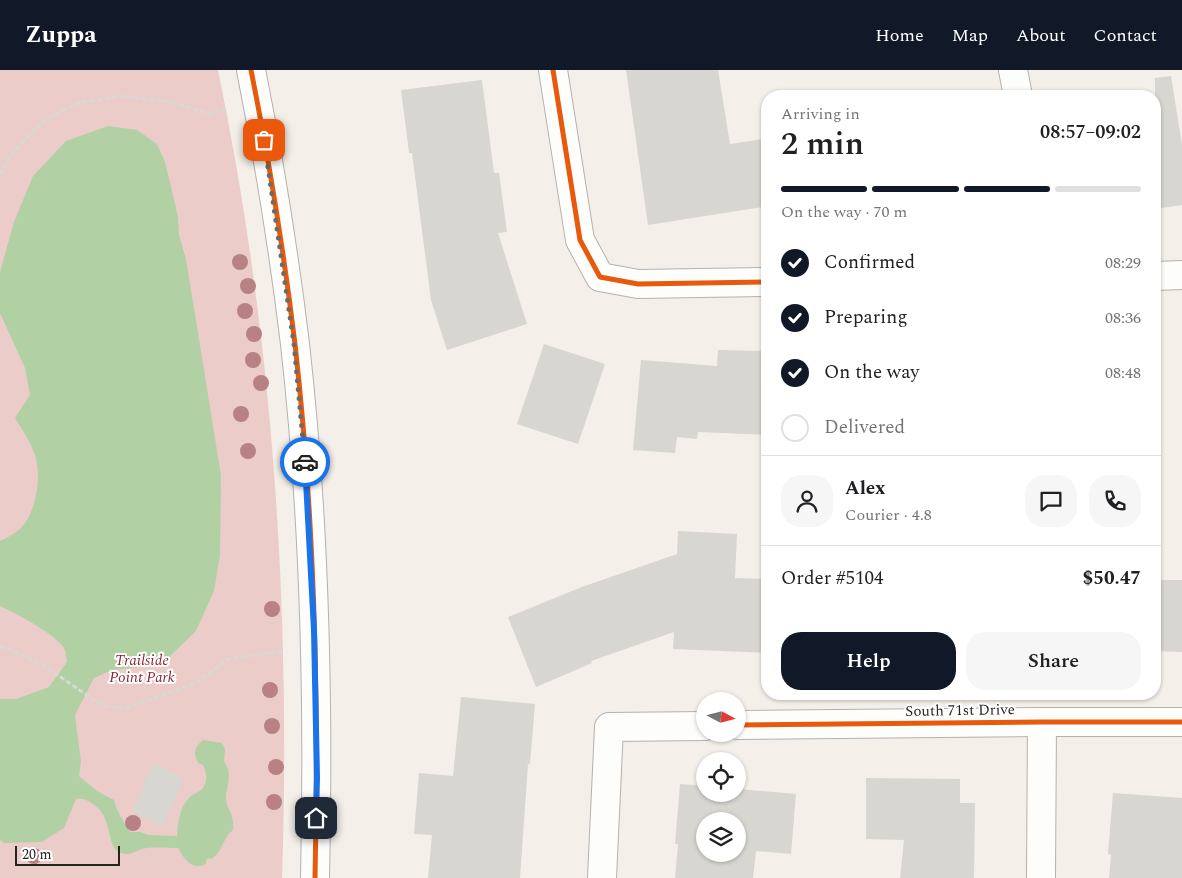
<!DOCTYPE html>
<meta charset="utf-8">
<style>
:root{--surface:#fff;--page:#f6f6f6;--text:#202124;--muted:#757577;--line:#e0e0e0;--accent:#111827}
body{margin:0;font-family:Spectral,serif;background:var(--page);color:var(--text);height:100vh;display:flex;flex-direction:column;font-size:19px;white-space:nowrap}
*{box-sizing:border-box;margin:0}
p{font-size:16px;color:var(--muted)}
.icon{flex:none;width:28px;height:28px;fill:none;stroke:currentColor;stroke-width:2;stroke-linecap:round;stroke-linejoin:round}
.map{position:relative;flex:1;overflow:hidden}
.sheet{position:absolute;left:761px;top:20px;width:400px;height:610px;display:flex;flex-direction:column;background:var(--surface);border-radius:20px;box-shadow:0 1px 4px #0004}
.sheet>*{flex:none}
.needle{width:32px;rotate:97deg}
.tools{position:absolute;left:696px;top:622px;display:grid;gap:10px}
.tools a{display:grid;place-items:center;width:50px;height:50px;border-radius:50%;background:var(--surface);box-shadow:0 1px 4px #0004;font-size:25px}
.scale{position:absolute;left:15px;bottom:12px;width:105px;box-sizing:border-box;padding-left:5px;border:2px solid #26241f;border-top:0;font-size:14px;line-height:18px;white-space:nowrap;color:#26241f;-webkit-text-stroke:4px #fff;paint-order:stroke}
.pin{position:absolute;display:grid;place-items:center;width:42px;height:42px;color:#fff;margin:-21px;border-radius:10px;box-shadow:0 2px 8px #0006}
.courier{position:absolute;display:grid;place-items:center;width:50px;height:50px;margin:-25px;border:4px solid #1a73e8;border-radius:50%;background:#fff;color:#222;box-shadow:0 1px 6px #0007}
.headline em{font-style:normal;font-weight:600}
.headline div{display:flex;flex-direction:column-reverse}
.headline{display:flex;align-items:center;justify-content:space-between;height:85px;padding:0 20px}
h1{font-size:32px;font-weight:600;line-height:38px}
.bar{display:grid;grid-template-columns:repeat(4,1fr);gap:8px 5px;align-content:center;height:60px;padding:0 20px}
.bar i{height:6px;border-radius:4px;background:var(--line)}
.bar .on{background:var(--accent)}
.bar p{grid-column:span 4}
.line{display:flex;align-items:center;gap:12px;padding:0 20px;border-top:1px solid var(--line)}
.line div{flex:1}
.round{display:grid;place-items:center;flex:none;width:52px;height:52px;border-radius:20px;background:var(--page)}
ol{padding:0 20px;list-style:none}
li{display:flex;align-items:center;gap:15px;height:55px}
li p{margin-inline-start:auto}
li .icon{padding:5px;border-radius:50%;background:var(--accent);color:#fff;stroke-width:4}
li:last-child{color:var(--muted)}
li i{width:28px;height:28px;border:2px solid var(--line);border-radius:50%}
.cta{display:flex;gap:10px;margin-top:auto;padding:10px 20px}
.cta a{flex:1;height:58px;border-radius:20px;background:var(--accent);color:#fff;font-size:20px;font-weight:600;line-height:58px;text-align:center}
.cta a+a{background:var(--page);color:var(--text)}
header{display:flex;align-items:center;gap:30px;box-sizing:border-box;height:70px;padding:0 25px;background:var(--accent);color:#fff}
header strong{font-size:24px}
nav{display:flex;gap:28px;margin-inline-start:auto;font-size:18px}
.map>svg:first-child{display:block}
</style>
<header>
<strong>Zuppa</strong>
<nav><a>Home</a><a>Map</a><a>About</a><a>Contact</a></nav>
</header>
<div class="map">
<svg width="1182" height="808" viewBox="0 0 1182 808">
<rect width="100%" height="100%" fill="#f4efe9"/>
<path fill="#ebccc9" d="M0,0h218c55,265 73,537 64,808h-282z"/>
<path fill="#b1d1a4" d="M108,56l29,4 20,14 8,18 8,33 5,22 1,18 7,24 35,216 -1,80 -6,36 -18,40 -27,26 -29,10 -28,3 -18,8 -19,37 6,47 -2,14 18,15 17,9c3,11 9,22 16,32h10l9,3 28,1c1,-13 2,-27 11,-37 3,-4 9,-6 13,-9 7,-6 6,-18 2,-25l-5,-2c-5,-10 -4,-16 5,-23l19,3 3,6 -1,13c9,11 3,22 2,34 -1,13 9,16 7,34 -11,9 -10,21 -21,29l-4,-1 -2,3v3c-14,7 -22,-5 -28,-16 -11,0 -21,-1 -31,0 -10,1 -17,9 -26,5 -16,-6 -7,-35 -27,-48 -7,-5 -10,-7 -18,-6l-12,29 -22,14 -38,1 -4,-3v-141h16l33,-12 18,-25c-1,-4 -1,-9 -2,-12 -7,-15 -50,-37 -65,-44v-65c7,-3 14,-7 20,-12 16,-16 22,-52 15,-74 -4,-13 -13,-25 -20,-37l15,-23 -5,-27 -25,-55v-41l14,-50 19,-46 33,-35z"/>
<g fill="#d7d6d0" fill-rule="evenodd">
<polygon points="626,0 718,0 730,74 763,69 768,99 768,136 648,155"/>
<polygon points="1171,6 1182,75 1182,135 1155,139 1155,8"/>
<polygon points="482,10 494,103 499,103 507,162 498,163 527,254 447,280 431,230 412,83 409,83 401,20"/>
<polygon points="544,274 605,294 578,374 517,354"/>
<polygon points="718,280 768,281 768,365 698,362 697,369 677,367 675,383 633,380 641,290 717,296"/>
<polygon points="678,461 737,464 735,508 768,509 768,583 673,579 674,562 591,591 592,593 536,617 508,547 582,517 677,484"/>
<polygon points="1155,510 1182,510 1182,582 1155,581"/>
<polygon points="461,627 535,634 530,694 528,694 520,808 428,808 432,765 414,764 419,703 453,706"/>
<polygon points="153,694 183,708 163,756 132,742"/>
<polygon points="866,708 960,709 960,733 975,733 974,808 900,808 904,770 866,769"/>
<path d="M680,714l25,2v8h33v-5l58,5 -5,60 -35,-3 -3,27h-78l3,-34h-3zM705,751h33v33h-33z"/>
<polygon points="1113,723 1182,728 1182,808 1109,808 1111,785 1108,784"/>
</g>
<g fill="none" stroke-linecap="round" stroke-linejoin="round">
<defs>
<g id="street">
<polyline points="553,0 580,170 600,207 638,214 768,212"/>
<polyline points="1013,0 1018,26"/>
<polyline points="1155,206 1182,205"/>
<polyline points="738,655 1042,652 1182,652"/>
<polyline points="602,808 609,657 705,656"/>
<polyline points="1041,808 1042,652"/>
</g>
<path id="secondary" d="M251,0c18,90 33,183 44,274 20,177 24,356 20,534"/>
</defs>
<use href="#street" stroke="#b5b1ad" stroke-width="30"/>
<use href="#secondary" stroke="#b5b1ad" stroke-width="30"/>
<g stroke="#dad8d6" stroke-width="3" stroke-dasharray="5 2.5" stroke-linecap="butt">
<polyline points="0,104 15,80 43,51 78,33 121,26 171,32 211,44 225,40"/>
<polyline points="0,577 9,579 43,595 103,636 126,638 197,613 228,589 284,581"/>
</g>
<use href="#street" stroke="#fdfdfc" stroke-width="28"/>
<use href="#secondary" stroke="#fdfdfc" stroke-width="28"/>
<defs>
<g id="cycleway">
<path d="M251,0c18,90 33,183 44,274 20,177 24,356 20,534"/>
<polyline points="553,0 580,170 600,207 638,214 768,212"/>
<polyline points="738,655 1042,652 1182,652"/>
</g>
</defs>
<use href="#cycleway" stroke="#fff" stroke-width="8"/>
<use href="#cycleway" stroke="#e8590c" stroke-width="5"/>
</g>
<g fill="#b88184">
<circle cx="240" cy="192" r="8"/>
<circle cx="248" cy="216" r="8"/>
<circle cx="245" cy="241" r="8"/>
<circle cx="254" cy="264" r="8"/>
<circle cx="253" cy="290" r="8"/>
<circle cx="261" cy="313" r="8"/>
<circle cx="241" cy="344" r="8"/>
<circle cx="248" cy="381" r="8"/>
<circle cx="272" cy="539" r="8"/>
<circle cx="270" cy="620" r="8"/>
<circle cx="272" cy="656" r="8"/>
<circle cx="276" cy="697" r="8"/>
<circle cx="274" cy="732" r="8"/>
<circle cx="133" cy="753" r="8"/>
<circle cx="34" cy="786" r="8"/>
</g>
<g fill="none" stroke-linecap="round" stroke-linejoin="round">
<polyline stroke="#6e6b66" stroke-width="5" stroke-dasharray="0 9" points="264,70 294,274 305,392"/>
<polyline stroke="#1a73e8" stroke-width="6" points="305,392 314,560 317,708 316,748"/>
</g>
<g text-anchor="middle" stroke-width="4" stroke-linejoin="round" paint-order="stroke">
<g font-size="15" font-style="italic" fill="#872732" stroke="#fff">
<text x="142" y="595">Trailside<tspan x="142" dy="17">Point Park</tspan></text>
</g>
<g font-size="15" fill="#26241f" stroke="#fff">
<text transform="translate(960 640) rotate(-1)" y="5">South 71st Drive</text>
</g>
</g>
</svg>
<div class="tools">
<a><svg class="needle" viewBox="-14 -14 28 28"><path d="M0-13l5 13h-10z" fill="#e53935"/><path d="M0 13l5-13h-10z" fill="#757577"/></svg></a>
<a><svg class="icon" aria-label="locate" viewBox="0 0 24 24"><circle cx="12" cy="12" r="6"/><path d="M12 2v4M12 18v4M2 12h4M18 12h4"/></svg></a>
<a><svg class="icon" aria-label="layers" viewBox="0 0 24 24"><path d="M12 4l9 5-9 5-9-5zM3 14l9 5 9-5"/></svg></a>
</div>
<div class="scale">20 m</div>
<div class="pin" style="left:264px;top:70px;background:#ea580c"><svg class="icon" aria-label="bag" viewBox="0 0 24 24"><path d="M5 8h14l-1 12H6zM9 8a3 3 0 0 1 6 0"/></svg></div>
<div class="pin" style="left:316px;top:748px;background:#1f2937"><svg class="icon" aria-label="home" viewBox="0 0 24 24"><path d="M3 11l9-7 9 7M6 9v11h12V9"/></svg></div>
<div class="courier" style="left:305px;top:392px"><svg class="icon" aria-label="car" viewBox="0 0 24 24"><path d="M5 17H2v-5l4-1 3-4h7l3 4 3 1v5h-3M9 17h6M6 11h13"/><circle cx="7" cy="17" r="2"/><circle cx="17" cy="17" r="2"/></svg></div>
<section class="sheet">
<div class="headline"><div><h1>2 min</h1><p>Arriving in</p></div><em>08:57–09:02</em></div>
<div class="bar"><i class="on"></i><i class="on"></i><i class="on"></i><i></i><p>On the way · 70 m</p></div>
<ol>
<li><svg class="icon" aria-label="check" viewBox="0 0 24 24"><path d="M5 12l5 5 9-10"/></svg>Confirmed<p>08:29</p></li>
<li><svg class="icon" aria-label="check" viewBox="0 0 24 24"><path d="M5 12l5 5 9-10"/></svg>Preparing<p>08:36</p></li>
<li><svg class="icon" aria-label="check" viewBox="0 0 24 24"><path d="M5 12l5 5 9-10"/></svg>On the way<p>08:48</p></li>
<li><i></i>Delivered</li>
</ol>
<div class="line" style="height:90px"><a class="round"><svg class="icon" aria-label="person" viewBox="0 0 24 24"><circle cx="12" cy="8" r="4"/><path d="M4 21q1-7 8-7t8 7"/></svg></a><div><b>Alex</b><p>Courier · 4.8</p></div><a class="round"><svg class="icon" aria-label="chat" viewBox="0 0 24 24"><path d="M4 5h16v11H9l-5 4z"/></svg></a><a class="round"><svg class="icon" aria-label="phone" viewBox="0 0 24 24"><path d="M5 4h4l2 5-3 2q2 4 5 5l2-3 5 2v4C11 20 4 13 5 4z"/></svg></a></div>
<div class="line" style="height:65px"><div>Order #5104</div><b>$50.47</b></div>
<div class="cta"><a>Help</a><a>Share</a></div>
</section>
</div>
